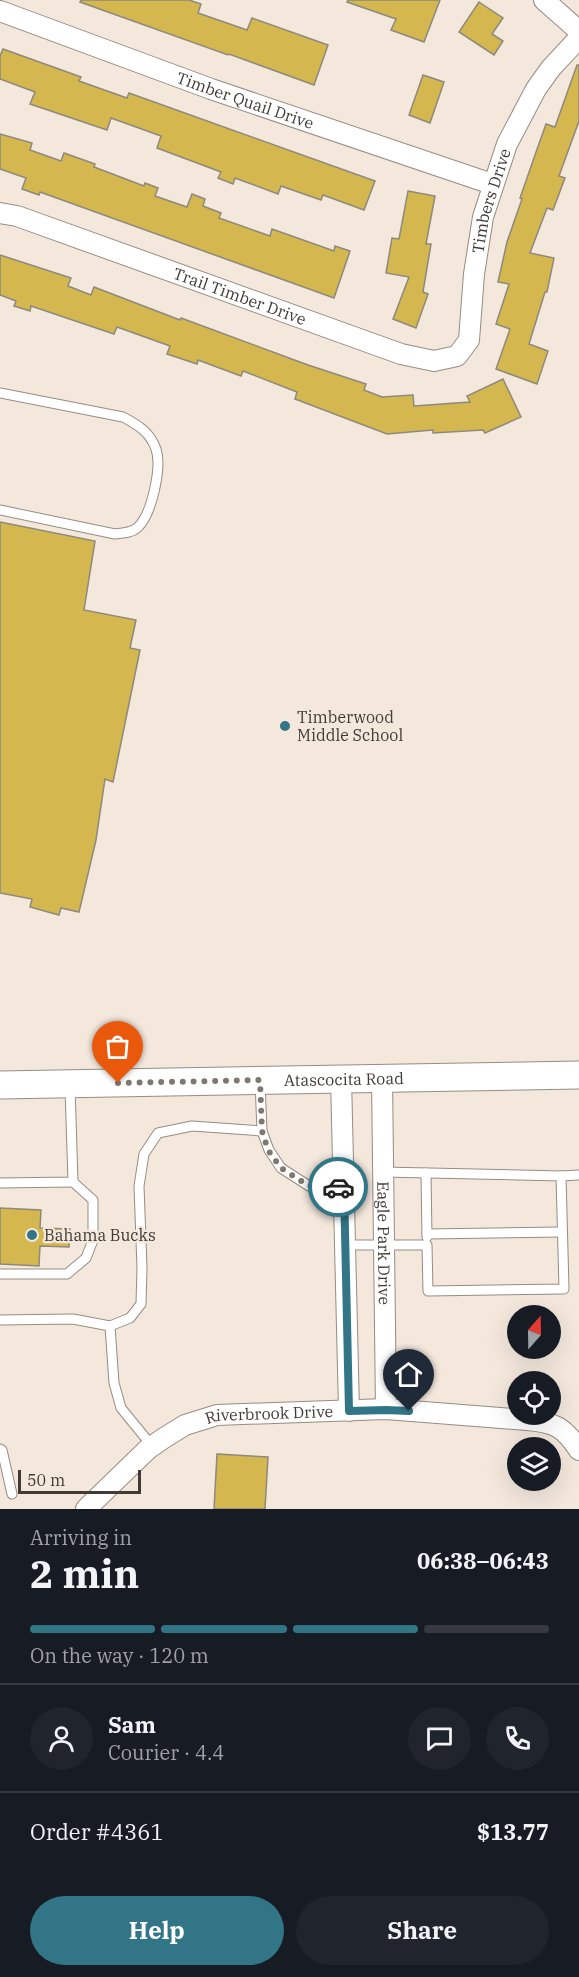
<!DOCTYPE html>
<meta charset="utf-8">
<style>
:root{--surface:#171b24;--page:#20242c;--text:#f1f3f6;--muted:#9ea1a6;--line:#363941;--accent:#327586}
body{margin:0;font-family:"IBM Plex Serif",serif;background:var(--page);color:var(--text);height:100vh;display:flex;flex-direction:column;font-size:22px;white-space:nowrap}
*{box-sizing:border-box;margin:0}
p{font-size:20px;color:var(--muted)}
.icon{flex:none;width:33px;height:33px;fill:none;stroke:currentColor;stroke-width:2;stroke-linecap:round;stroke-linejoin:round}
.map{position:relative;height:1509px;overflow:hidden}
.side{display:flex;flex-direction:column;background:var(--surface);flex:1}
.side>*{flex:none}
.needle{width:39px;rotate:20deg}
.controls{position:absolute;left:507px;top:1305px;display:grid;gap:12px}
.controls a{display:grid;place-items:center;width:54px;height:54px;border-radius:50%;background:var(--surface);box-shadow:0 6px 24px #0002;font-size:30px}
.scale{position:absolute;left:18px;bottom:15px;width:123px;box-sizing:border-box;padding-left:6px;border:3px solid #403b37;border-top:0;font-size:16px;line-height:21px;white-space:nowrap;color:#403b37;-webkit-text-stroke:4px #f4e8dd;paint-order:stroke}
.pin{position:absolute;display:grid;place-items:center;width:51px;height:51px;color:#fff;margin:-62px -26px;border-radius:50% 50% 50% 0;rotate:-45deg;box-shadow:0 0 6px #0007}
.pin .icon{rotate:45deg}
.courier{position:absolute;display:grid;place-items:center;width:60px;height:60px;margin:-30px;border:4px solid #327586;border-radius:50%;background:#fff;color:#222;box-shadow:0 2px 8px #0007}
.summary em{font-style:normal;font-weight:700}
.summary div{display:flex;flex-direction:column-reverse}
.summary{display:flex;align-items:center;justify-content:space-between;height:102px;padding:0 30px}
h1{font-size:39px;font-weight:700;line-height:45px}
.bar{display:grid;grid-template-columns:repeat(4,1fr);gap:9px 6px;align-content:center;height:72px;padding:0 30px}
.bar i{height:8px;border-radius:4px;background:var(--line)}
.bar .current{background:var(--accent)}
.bar p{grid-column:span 4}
.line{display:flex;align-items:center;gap:15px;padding:0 30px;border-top:2px solid var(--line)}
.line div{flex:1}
.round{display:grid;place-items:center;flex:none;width:63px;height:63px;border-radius:32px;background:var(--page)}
.primary-button{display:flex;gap:12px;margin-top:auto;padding:12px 30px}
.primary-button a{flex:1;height:69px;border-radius:36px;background:var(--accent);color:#fff;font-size:24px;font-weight:700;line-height:69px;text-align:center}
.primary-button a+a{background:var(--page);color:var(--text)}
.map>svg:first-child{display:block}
</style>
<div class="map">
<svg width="579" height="1509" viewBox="0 0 579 1509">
<rect width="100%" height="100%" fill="#f4e8dd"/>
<g fill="#d4b74f" stroke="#8d897c" stroke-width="1.5">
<polygon points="81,0 189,0 201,4 198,13 247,30 252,18 328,45 314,85 229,54 228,55 80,2"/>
<polygon points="348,0 440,0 424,42 391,30 396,19 347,2"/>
<polygon points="479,2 503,18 492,34 503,41 494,55 459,32"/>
<polygon points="3,49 81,77 79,81 127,98 129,93 375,181 364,210 323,195 321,200 281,186 278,194 235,178 233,184 218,178 221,172 157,148 161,136 111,118 107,130 30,104 35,92 0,79 0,56"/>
<polygon points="577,65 579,65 579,121 559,176 565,178 553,210 547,208 530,253 554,258 547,292 545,292 529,344 548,351 537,384 496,369 510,329 496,324 509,284 498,282 507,242 522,199 520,198 535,155 546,124 555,127"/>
<polygon points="423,75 444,82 430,123 409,115"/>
<polygon points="0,134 32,143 30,150 61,161 64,153 95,164 94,167 144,186 145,183 158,188 155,196 187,207 192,194 205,199 203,206 221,213 219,218 270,236 272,229 334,251 335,246 350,251 334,298 40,192 39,195 22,189 26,178 0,169"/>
<polygon points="408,191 435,196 426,244 431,244 423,292 428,294 416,328 393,319 409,277 386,273 392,238 399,239"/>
<polygon points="0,255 71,278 68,286 91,295 94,287 180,320 181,318 308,365 366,384 364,390 382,397 413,395 414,406 470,402 467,396 503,379 521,417 485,433 483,430 433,433 433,430 387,434 295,399 297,392 243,371 241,376 198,360 197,364 167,354 170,346 117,327 114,334 31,306 30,311 14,306 16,301 0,295"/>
<polygon points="0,522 95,541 84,610 136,620 130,648 140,650 113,782 105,779 96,840 79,912 61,908 59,915 30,907 32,899 0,893"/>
<polygon points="0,1208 41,1210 40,1228 70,1229 69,1247 40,1246 39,1266 0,1264"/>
<polygon points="217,1454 268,1457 265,1509 214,1509"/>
</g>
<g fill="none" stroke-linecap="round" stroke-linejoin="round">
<defs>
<g id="lane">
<path d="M0,393l123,24c15,8 27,15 33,32 6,18 -4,66 -19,79 -6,5 -14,5 -22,6l-115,-24"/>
<polyline points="260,1082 262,1131 269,1150 281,1168 309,1186 344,1187"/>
<polyline points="426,1173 427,1237"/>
<polyline points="561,1176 579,1175"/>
<polyline points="0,1183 73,1182 70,1087"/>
<polyline points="427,1234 562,1232"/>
<polyline points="345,1245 427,1245 428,1291 564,1289 561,1176 383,1172"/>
<polyline points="0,1274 67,1274 86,1258 93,1240 93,1200 73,1182"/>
<polyline points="0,1320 73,1319 110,1326 114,1383 121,1408 152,1446"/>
<polyline points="110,1326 130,1318 141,1304 142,1268 139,1186 144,1154 158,1133 192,1126 262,1131"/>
<polyline points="0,1449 2,1450 12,1494"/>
</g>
<g id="street">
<polyline points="544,0 579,31"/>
<path id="s1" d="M0,11l211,78 281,95"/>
<path id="s2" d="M0,213l17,3 384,138 33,7 23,-5 12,-16 5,-66 9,-57 24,-73 29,-55 15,-21 28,-30"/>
<polyline points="341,1078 349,1411"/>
<path id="s3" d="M382,1078l4,331"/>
<path id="s4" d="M86,1509l62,-60 16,-11 21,-13 32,-10 169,-6 141,11c27,2 37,7 52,30"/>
</g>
<g id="secondary">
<path id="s5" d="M0,1085l579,-10"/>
</g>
</defs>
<use href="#lane" stroke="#978c82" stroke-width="11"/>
<use href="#street" stroke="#978c82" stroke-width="22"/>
<use href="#secondary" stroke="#978c82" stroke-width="29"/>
<use href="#lane" stroke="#fff" stroke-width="9"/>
<use href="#street" stroke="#fff" stroke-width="20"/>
<use href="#secondary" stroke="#fff" stroke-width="27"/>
</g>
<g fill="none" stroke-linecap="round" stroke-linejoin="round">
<polyline stroke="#7f7871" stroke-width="6" stroke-dasharray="0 10.8" points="118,1083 260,1080 262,1131 268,1150 281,1168 309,1186 338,1187"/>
<polyline stroke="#327586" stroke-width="8" points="338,1187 344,1187 349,1411 386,1410 409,1411"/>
</g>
<g fill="#327586" stroke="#f4e8dd" stroke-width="2">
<circle cx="285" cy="726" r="6"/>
<circle cx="32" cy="1235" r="6"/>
</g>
<g text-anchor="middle" stroke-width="4.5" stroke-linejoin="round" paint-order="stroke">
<g font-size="16" fill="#403b37" stroke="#f4e8dd">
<text dy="6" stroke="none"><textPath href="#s1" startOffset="261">Timber Quail Drive</textPath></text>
<text dy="6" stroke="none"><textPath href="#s2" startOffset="644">Timbers Drive</textPath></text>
<text dy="6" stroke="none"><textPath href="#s2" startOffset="254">Trail Timber Drive</textPath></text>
<text dy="6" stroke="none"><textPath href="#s5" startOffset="344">Atascocita Road</textPath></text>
<text dy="6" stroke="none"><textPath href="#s3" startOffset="165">Eagle Park Drive</textPath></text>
<text dy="6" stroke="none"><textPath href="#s4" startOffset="216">Riverbrook Drive</textPath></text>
</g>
<g font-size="16" fill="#403b37" stroke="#f4e8dd" text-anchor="start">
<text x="297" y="723">Timberwood<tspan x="297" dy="18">Middle School</tspan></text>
<text x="44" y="1241">Bahama Bucks</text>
</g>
</g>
</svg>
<div class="controls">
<a><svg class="needle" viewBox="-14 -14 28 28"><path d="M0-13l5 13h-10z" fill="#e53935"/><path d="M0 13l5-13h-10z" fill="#9ea1a6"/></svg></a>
<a><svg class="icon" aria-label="locate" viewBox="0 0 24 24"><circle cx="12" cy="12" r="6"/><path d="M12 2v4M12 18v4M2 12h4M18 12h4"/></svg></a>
<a><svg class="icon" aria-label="layers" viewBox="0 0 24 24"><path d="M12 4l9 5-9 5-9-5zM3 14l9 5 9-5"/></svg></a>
</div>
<div class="scale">50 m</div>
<div class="pin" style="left:118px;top:1083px;background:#ea580c"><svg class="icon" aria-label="bag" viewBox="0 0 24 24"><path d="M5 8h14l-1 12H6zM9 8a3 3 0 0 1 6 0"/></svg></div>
<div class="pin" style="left:409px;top:1411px;background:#1f2937"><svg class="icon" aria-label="home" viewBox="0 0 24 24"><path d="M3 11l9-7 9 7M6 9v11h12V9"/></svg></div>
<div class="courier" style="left:338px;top:1187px"><svg class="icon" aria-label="car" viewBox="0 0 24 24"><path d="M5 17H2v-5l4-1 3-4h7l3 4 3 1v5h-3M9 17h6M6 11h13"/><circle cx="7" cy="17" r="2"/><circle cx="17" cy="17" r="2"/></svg></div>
</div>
<section class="side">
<div class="summary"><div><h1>2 min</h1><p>Arriving in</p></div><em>06:38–06:43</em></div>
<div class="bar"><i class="current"></i><i class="current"></i><i class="current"></i><i></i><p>On the way · 120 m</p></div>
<div class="line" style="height:108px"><a class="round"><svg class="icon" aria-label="person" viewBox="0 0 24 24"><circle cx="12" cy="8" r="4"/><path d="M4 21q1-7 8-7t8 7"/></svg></a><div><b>Sam</b><p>Courier · 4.4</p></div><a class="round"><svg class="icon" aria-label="chat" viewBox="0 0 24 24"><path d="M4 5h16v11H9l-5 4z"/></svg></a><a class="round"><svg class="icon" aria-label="phone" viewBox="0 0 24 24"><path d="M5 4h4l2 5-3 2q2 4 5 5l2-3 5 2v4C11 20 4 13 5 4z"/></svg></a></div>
<div class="line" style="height:78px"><div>Order #4361</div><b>$13.77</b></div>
<div class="primary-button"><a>Help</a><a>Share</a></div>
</section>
